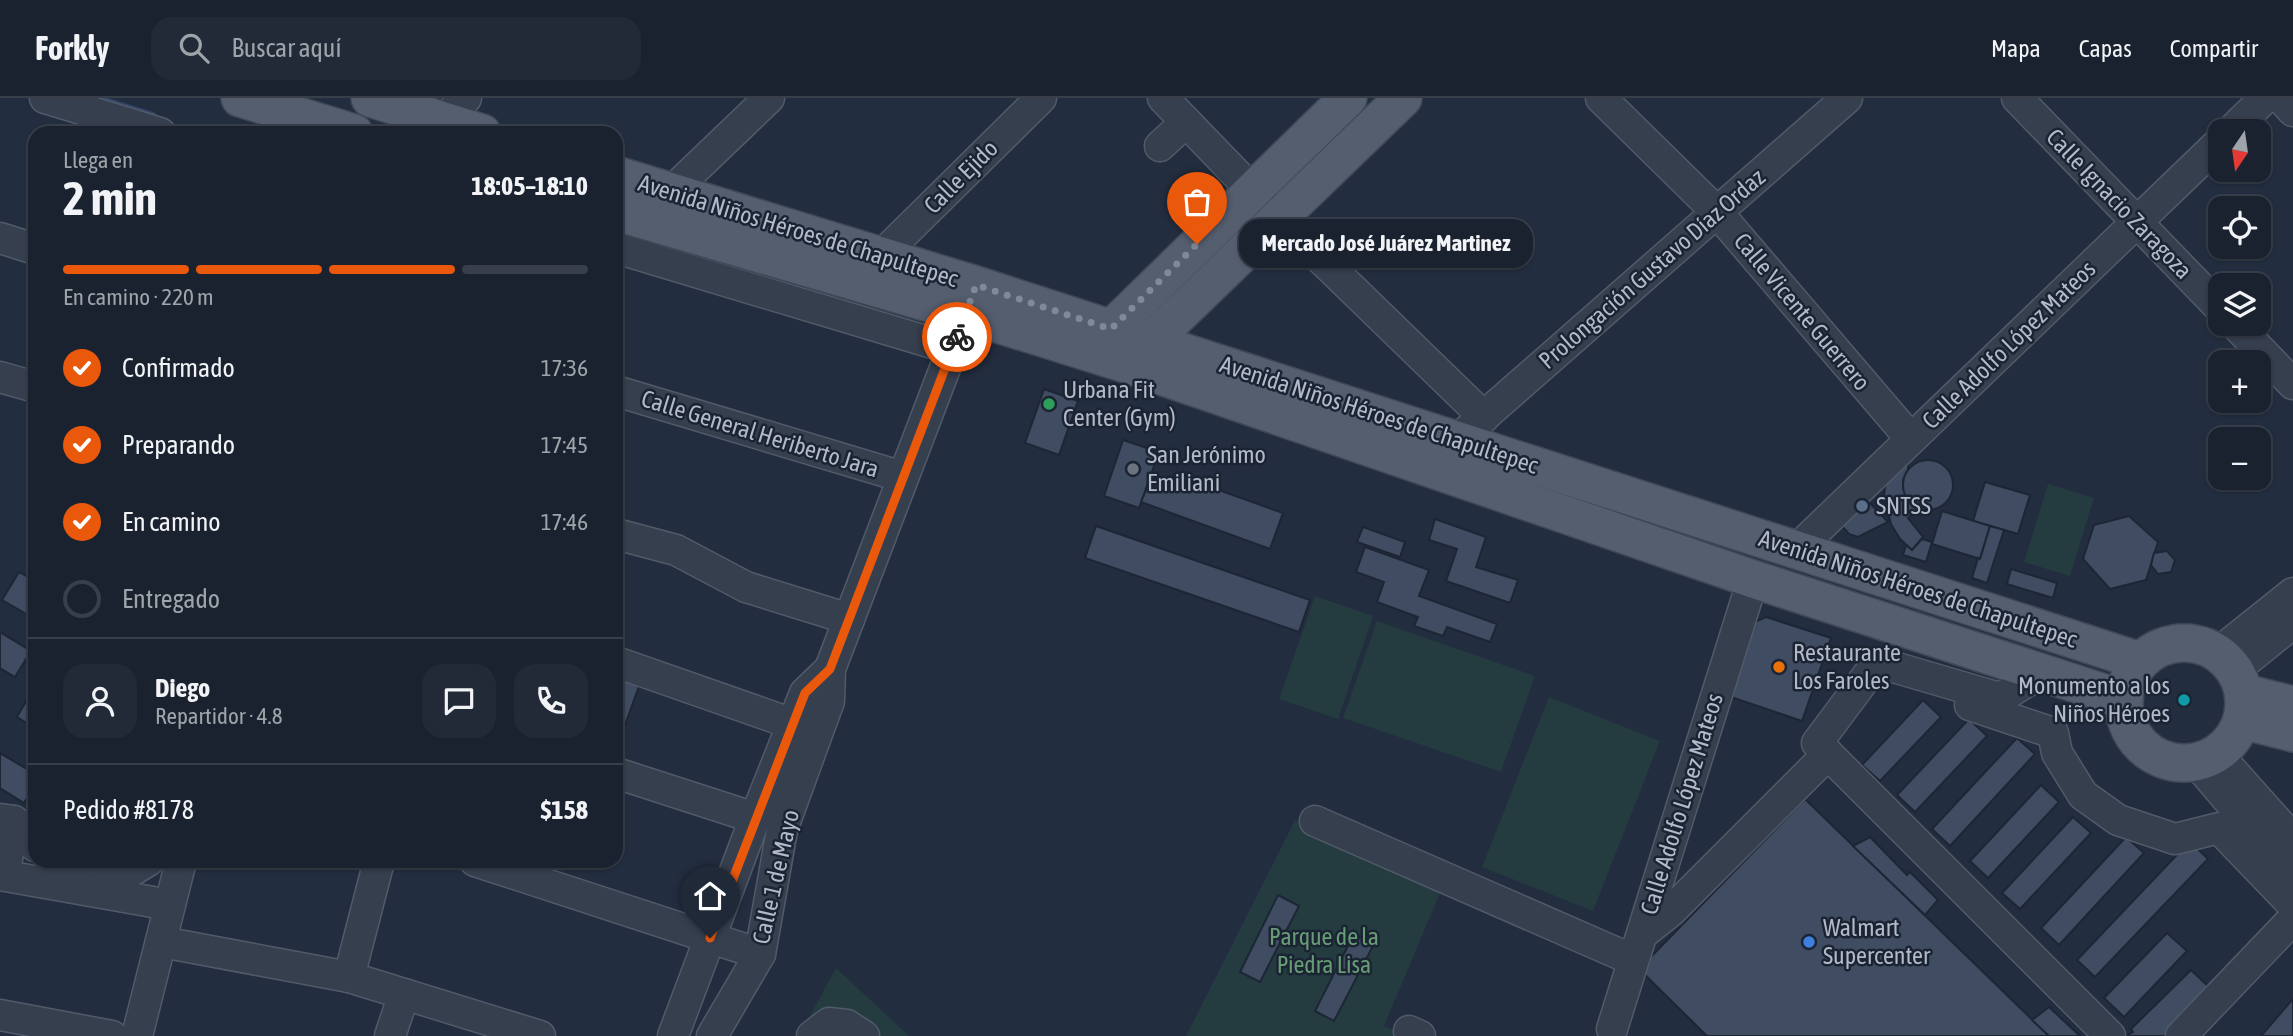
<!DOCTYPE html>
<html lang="es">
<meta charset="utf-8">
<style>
:root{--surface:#1a222f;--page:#232a37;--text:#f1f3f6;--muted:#9fa4aa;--line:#383f4b;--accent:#ea580c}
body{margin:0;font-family:"Asap Condensed",sans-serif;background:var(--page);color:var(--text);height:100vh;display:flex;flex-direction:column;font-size:26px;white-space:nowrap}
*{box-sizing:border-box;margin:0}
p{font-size:23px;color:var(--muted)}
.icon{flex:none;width:38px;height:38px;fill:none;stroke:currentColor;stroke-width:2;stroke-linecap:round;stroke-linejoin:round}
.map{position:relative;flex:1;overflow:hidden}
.sheet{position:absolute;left:28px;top:28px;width:595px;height:742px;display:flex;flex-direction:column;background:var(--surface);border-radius:21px;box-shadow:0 2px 5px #0004,0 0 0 2px var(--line)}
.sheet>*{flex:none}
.needle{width:46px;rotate:193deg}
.fabs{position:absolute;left:2208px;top:21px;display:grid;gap:14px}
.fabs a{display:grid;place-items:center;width:63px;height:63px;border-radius:14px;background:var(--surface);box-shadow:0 2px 5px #0004,0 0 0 2px var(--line);font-size:35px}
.pin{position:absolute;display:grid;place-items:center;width:60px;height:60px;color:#fff;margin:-72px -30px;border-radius:50% 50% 50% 0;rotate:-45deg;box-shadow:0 0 7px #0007}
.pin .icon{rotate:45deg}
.courier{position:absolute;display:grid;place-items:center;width:70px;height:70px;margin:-35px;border:5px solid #ea580c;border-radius:50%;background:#fff;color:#222;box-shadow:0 2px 9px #0007}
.bubble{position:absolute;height:49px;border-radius:21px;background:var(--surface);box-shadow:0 2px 5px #0004,0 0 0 2px var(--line);font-size:23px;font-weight:700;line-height:49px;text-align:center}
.summary em{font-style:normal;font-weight:700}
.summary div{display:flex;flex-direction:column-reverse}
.summary{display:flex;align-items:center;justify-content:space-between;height:119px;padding:0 35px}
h1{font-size:46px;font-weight:700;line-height:52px}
.bar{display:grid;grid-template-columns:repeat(4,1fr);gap:10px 7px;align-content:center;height:84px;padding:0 35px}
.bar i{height:9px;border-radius:5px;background:var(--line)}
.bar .selected{background:var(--accent)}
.bar p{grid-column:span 4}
.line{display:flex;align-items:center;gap:18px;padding:0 35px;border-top:2px solid var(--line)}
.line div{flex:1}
.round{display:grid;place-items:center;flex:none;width:74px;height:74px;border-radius:21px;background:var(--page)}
ol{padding:0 35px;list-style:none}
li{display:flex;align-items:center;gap:21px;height:77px}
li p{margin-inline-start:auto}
li .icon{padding:7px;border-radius:50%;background:var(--accent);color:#fff;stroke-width:4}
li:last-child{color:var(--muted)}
li i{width:38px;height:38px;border:4px solid var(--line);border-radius:50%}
header{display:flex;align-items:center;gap:42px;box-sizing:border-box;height:98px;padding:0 35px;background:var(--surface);border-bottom:2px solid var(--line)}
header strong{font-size:33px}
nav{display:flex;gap:38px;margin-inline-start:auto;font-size:24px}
.search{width:490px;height:63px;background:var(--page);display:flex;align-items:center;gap:18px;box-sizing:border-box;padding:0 24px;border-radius:21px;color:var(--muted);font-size:26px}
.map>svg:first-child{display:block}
</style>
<header>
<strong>Forkly</strong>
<div class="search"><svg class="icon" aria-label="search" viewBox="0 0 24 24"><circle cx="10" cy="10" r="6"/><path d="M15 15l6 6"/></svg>Buscar aquí</div>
<nav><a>Mapa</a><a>Capas</a><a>Compartir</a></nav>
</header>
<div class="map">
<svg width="2293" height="938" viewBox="0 0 2293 938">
<rect width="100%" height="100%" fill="#222d3f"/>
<g fill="#243b40">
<polygon points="2048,386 2094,400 2070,478 2024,464"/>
<polygon points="1315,498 1373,518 1338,621 1279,601"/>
<polygon points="1377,523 1535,578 1501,674 1343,620"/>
<polygon points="1549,599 1660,643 1593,813 1482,769"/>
<polygon points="1295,722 1443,788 1384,928 1407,938 1186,938"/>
<polygon points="836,870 909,938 799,938"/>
</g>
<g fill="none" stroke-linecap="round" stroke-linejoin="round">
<g stroke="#344767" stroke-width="6">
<polyline points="98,0 153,17"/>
<polyline points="206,33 212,35"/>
</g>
</g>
<g fill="#404c61" stroke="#1d2635" stroke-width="2">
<polygon points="1044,291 1078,303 1059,357 1025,345"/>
<polygon points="1123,342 1159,354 1139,410 1104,398"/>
<polygon points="1908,359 1908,372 1903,382 1903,390 1910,404 1919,410 1908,420 1923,439 1912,452 1900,441 1891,426 1884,399 1886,378"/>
<circle cx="1928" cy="387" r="25"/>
<polygon points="1174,376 1283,415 1270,451 1141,404 1148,387 1167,394"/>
<polygon points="1985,384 2030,397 2018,436 1973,423"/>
<polygon points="1863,398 1888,424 1858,439 1849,436 1839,425"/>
<polygon points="1942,413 1990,428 1980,461 1932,446"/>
<polygon points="2129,418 2158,444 2146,482 2110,491 2083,461 2094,427"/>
<polygon points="1435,421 1486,439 1476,469 1518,482 1510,505 1446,483 1457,451 1429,442"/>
<polygon points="1096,428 1310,502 1299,534 1085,460"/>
<polygon points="1990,428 2004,432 1987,485 1972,480 1978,460 1980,461"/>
<polygon points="1363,429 1405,444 1400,459 1357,444"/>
<polygon points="1922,441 1932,444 1926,464 1903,457 1906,447 1912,452"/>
<polygon points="1365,449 1429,472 1419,498 1497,526 1490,544 1447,529 1443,538 1414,528 1418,519 1377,504 1384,484 1356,474"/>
<polygon points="2167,453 2175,462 2171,474 2158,476 2151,467 2154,455"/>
<polygon points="2011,471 2057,485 2053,500 2007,486"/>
<polygon points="19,474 35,483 35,521 2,502"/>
<polygon points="1766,519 1831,540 1802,623 1728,598 1750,526"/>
<polygon points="0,534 31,553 15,579 0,570"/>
<polygon points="616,579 639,588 625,627 616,624"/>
<polygon points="32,593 35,594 35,630 17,619"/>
<polygon points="1923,602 1941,619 1880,683 1862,667"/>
<polygon points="1969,621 1987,638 1915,714 1897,697"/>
<polygon points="2017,640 2035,656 1950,748 1932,731"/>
<polygon points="0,655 35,676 35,687 24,705 0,690"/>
<polygon points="2041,687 2059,704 1988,780 1970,763"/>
<polygon points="1805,701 2049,938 1707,938 1639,871"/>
<polygon points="2073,719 2091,735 2020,811 2002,795"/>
<polygon points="1870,739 1907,777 1910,774 1938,802 1925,817 1853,748"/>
<polygon points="2126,739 2144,755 2059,847 2041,830"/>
<polygon points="2190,743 2208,761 2095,879 2077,862"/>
<polygon points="1278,797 1299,808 1260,884 1240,874"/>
<polygon points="2167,835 2187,853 2124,919 2104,900"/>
<polygon points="1354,836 1374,846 1334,923 1315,913"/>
<polygon points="2191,872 2212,892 2165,938 2126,938 2133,934 2131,931"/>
<polygon points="2293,901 2293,938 2261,938"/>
<polygon points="2049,909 2080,938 2049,938 2032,922"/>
</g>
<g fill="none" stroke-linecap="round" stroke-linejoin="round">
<defs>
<g id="minor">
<polyline points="45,0 160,35"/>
<polyline points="1163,0 1279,120 1484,319"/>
<polyline points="1601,0 1717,114 1911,341"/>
<polyline points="2017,0 2221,211"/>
<polyline points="2281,0 2293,13"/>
<polyline points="443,22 466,0"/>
<polyline points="2231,33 2265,0"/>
<polyline points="1160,48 1186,24"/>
<polyline points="671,94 769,0"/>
<polyline points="0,140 35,151"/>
<polyline points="616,150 952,251"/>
<polyline points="881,158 1041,0"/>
<polyline points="2235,226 2293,286"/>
<polyline points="0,279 35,289"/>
<polyline points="616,293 903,379"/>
<polyline points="1457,342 1847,0"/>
<polyline points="616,436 676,452 746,489 849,521"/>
<polyline points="1796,452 2221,43"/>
<polyline points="2218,555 2293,495"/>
<polyline points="616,564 793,626"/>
<polyline points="2235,572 2293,525"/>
<polyline points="2042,574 2002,599 1996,599 1880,565 1870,574 1817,645 2110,938"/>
<polyline points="1970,607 2053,635 2057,655 2083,697 2118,722 2175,741 2219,730 2293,807"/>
<polyline points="2217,656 2293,741"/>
<polyline points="2196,664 2293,778"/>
<polyline points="616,675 755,720"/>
<polyline points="0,721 14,723 35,748"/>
<polyline points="1315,723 1633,862"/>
<polyline points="54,763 123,778 148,763"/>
<polyline points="475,763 760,856"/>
<polyline points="0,777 170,807"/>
<polyline points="4,777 14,723"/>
<polyline points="1642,836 1671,813 1828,656"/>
<polyline points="162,844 349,879 540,938"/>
<polyline points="349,879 379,763"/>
<polyline points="0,917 112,938"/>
<polyline points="1612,931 1753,481"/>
<polyline points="1409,933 1420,938"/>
<polyline points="137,938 181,763"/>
<polyline points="390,938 404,896"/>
<polyline points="673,938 755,720 805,595 830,571"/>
<polyline points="712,938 760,856 782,732 829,603 830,571 973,197"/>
<polyline points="812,938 829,925 847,927 864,938"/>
<polyline points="2181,938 2293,821"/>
</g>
<g id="major">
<polyline points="240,0 354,35"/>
<polyline points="370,0 482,35"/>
<polyline points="616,77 976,187 2140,563"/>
<polyline points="616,114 966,216 1129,267 1753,481 2123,601"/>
<polyline points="1111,231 1348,0"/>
<polyline points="1136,258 1403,0"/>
<circle cx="2184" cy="605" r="60"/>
<polyline points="2244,595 2293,607"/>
<polyline points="2242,622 2293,635"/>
</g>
</defs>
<use href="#minor" stroke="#515a69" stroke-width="33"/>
<use href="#major" stroke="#3f4857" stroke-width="40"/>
<use href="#minor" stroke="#363f4e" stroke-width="30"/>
<use href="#major" stroke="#545e6f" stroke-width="37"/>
</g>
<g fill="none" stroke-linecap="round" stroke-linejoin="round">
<polyline stroke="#808999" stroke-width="7" stroke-dasharray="0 12.6" points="957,239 976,187 1111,231 1197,146"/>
<polyline stroke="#ea580c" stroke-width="9" points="710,840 805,595 830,571 957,239"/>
</g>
<circle fill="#2e9e5b" stroke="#1b2433" stroke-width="2.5" cx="1049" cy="306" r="7"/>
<circle fill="#6b7280" stroke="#1b2433" stroke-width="2.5" cx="1133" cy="371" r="7"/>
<circle fill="#5c6f8a" stroke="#1b2433" stroke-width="2.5" cx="1862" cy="408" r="7"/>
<circle fill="#e8710a" stroke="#1b2433" stroke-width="2.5" cx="1779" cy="569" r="7"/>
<circle fill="#0f9aa8" stroke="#1b2433" stroke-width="2.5" cx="2184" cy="602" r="7"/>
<circle fill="#3f7fe0" stroke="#1b2433" stroke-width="2.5" cx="1809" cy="844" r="7"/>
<g text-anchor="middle" stroke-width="5" stroke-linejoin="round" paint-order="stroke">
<g font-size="24" fill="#b2baca" stroke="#1b2433">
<text transform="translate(961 79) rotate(-45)" y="8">Calle Ejido</text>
<text transform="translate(2119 106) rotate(46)" y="8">Calle Ignacio Zaragoza</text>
<text transform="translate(798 133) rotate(17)" y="8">Avenida Niños Héroes de Chapultepec</text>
<text transform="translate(1652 171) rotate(-41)" y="8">Prolongación Gustavo Díaz Ordaz</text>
<text transform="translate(1802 214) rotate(50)" y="8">Calle Vicente Guerrero</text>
<text transform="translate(2009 247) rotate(-44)" y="8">Calle Adolfo López Mateos</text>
<text transform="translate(1379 317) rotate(18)" y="8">Avenida Niños Héroes de Chapultepec</text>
<text transform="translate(760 336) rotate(17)" y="8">Calle General Heriberto Jara</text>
<text transform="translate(1918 491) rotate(18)" y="8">Avenida Niños Héroes de Chapultepec</text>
<text transform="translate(1682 706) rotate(-73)" y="8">Calle Adolfo López Mateos</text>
<text transform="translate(776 779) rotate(-77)" y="8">Calle 1 de Mayo</text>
</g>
<g font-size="24" fill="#b2baca" stroke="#1b2433" text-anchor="start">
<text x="1063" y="300">Urbana Fit<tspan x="1063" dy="28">Center (Gym)</tspan></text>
<text x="1147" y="365">San Jerónimo<tspan x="1147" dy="28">Emiliani</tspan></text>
<text x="1876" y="416">SNTSS</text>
<text x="1793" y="563">Restaurante<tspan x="1793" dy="28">Los Faroles</tspan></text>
<text x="2170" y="596" text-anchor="end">Monumento a los<tspan x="2170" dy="28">Niños Héroes</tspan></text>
<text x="1823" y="838">Walmart<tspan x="1823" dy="28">Supercenter</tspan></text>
</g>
<g font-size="24" fill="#679c76" stroke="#1b2433">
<text x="1324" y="847">Parque de la<tspan x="1324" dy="28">Piedra Lisa</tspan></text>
</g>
</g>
</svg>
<div class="fabs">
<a><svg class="needle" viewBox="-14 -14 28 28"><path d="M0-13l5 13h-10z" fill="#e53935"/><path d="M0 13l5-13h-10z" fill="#9fa4aa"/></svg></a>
<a><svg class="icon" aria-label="locate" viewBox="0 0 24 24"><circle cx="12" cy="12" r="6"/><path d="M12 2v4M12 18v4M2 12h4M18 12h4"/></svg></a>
<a><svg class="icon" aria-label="layers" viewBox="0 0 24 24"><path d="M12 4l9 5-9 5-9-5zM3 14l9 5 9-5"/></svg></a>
<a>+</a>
<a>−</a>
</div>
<div class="pin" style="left:1197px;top:146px;background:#ea580c"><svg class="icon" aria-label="bag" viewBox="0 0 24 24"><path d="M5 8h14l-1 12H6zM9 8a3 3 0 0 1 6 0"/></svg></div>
<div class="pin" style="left:710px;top:840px;background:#1f2937"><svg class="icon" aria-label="home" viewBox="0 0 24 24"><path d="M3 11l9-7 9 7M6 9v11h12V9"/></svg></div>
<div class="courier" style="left:957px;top:239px"><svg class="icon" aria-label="bike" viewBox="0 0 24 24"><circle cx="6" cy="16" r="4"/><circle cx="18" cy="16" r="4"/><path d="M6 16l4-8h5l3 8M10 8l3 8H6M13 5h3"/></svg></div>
<div class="bubble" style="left:1239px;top:121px;width:294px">Mercado José Juárez Martinez</div>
<section class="sheet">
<div class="summary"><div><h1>2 min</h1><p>Llega en</p></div><em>18:05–18:10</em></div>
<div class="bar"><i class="selected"></i><i class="selected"></i><i class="selected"></i><i></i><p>En camino · 220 m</p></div>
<ol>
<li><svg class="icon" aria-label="check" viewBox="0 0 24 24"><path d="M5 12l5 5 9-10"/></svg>Confirmado<p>17:36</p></li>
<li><svg class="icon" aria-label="check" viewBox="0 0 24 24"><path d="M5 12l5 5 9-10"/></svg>Preparando<p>17:45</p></li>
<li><svg class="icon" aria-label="check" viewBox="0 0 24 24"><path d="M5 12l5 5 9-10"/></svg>En camino<p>17:46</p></li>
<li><i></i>Entregado</li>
</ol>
<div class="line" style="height:126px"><a class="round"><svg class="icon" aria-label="person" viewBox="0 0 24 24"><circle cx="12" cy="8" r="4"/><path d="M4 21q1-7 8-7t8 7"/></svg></a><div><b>Diego</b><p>Repartidor · 4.8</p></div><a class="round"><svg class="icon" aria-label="chat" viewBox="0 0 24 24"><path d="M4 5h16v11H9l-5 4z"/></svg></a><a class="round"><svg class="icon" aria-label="phone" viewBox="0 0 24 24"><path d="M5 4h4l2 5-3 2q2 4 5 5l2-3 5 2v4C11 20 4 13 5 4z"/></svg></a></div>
<div class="line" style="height:91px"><div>Pedido #8178</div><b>$158</b></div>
</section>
</div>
